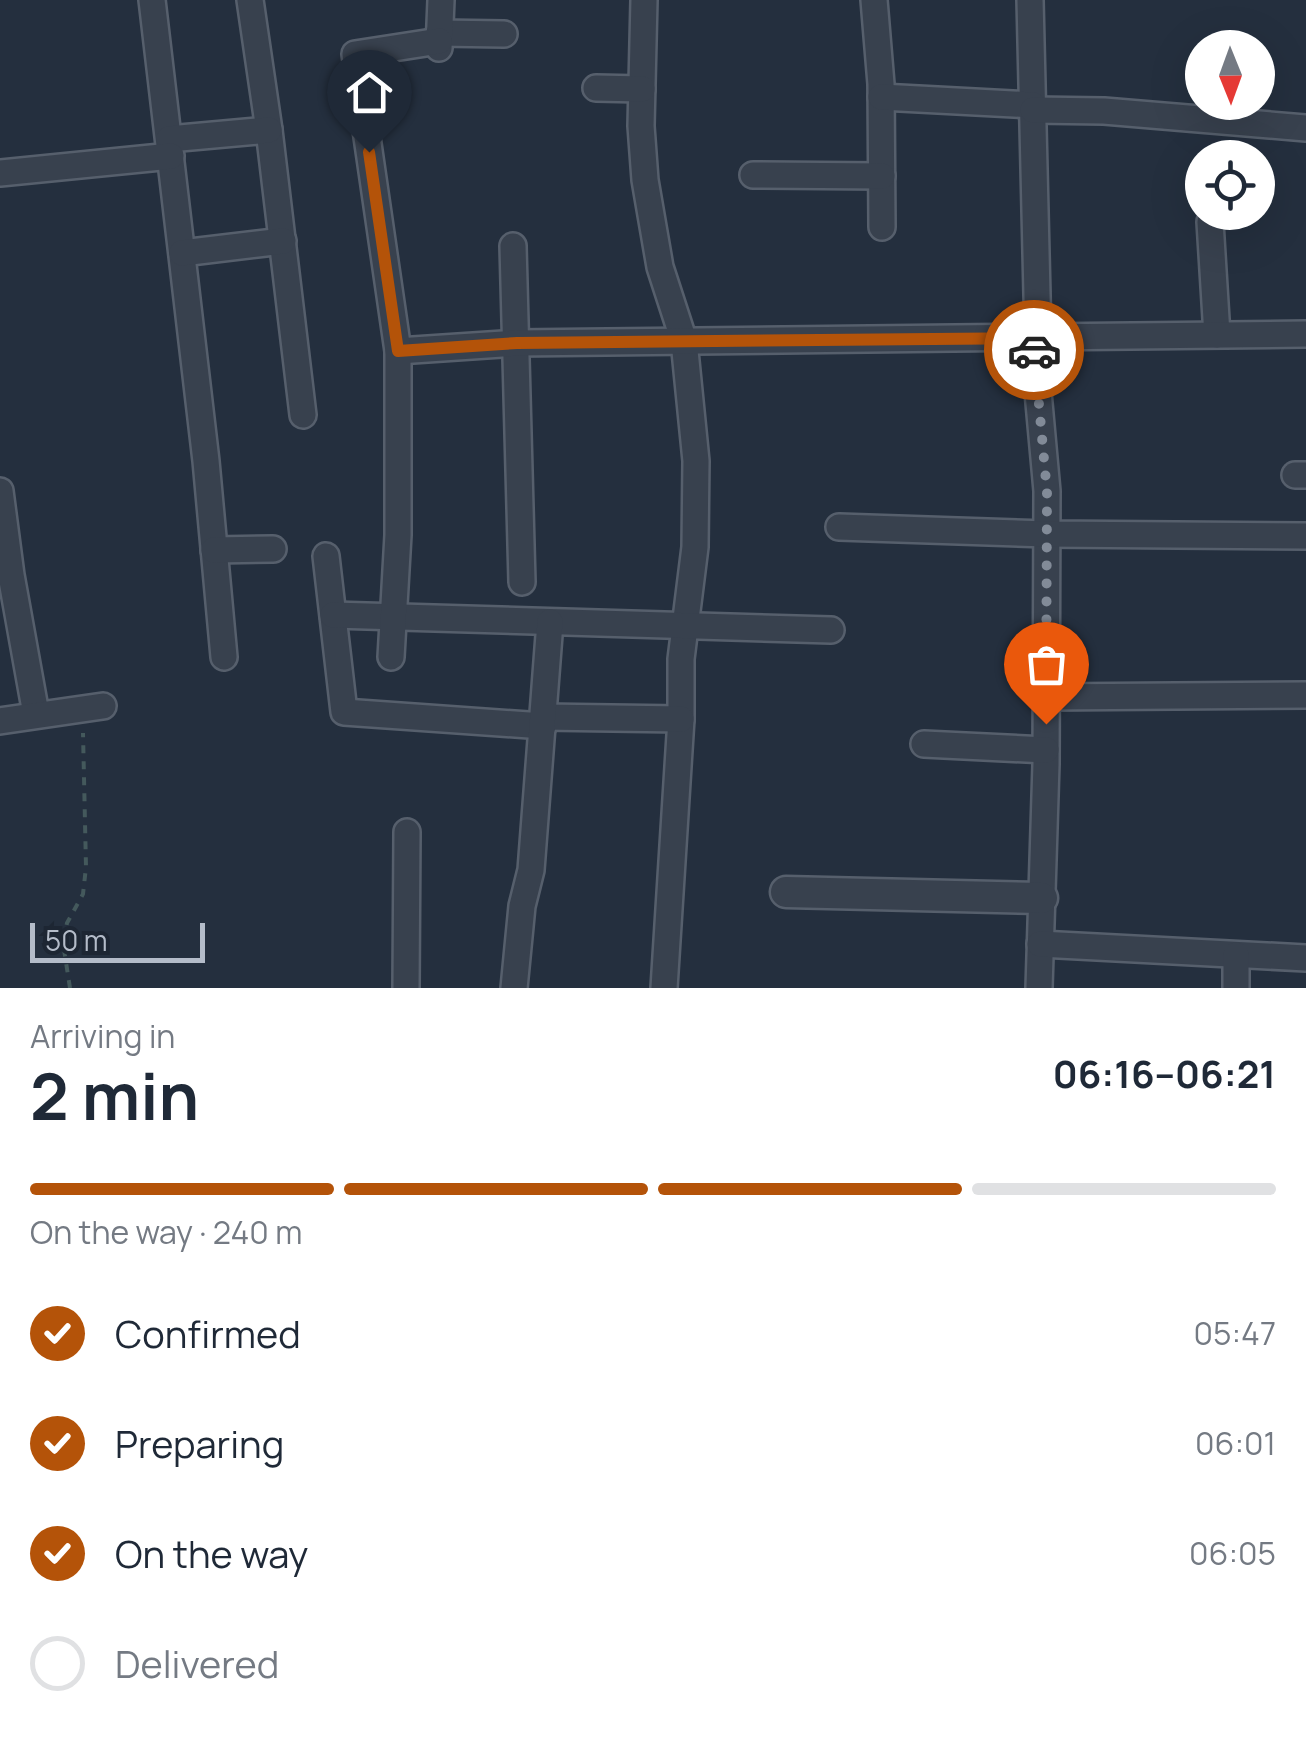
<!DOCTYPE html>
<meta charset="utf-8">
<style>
:root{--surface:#fff;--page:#f6f6f7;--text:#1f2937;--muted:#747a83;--line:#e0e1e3;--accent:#b45309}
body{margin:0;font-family:Manrope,sans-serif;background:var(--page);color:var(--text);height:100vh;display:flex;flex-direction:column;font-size:38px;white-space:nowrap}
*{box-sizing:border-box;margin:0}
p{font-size:32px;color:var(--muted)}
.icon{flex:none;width:55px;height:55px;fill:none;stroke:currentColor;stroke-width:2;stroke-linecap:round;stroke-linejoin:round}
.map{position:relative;height:988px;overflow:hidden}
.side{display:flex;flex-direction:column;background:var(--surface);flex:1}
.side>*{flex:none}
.needle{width:65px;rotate:179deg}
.fabs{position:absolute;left:1185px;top:30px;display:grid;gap:20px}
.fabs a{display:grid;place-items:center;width:90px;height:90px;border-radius:50%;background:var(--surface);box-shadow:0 10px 40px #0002;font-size:50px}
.scale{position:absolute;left:30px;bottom:25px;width:175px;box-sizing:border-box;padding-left:10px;border:5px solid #b4bcc9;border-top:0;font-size:28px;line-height:35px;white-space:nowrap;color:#b4bcc9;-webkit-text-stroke:8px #1d2633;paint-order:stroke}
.pin{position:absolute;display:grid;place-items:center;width:85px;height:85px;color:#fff;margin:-102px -42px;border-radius:50% 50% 50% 0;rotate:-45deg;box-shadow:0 0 10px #0007}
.pin .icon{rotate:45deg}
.courier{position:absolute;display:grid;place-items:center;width:100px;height:100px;margin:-50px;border:8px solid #b45309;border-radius:50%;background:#fff;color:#222;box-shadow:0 2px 12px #0007}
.head em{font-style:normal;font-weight:700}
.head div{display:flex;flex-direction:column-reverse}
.head{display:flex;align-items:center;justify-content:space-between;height:170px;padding:0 30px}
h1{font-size:65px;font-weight:700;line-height:75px}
.bar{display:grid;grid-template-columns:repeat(4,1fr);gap:15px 10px;align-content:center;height:120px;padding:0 30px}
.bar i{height:12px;border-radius:8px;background:var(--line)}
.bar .current{background:var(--accent)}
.bar p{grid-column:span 4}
ol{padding:0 30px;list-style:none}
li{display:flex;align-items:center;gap:30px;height:110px}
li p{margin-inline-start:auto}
li .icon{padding:10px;border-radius:50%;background:var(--accent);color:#fff;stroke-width:4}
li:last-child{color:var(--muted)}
li i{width:55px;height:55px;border:5px solid var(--line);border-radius:50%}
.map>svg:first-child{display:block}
</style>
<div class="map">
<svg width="1306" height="988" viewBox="0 0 1306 988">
<rect width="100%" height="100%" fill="#242f3e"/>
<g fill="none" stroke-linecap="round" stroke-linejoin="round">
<defs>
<g id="minor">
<polyline points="152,0 206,461 224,657"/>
<polyline points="250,0 269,130 303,415"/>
<polyline points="644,0 641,126 645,180 660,267 684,341 696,461 695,547 681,659 681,719 664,988"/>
<polyline points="874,0 881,84 882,227"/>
<polyline points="1030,0 1038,337"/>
<polyline points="439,33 504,34"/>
<polyline points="439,48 441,0"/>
<polyline points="596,88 642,89"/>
<polyline points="881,97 1033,105"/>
<polyline points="1033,110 1104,111 1306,128"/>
<polyline points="169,139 269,130"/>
<polyline points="0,173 171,156"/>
<polyline points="753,175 882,176"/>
<polyline points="1210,222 1217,335"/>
<polyline points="513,246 522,582"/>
<polyline points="182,253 283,241"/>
<polyline points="1033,337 1047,491 1046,764 1039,988"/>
<polyline points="398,351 517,343 1306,334"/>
<polyline points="1295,475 1306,475"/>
<polyline points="0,491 11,575 36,714"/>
<polyline points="839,527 1047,534 1306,536"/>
<polyline points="214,550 273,549"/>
<polyline points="326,556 344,712 543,726"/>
<polyline points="333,615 831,630"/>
<polyline points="391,657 398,535 398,351 355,54 439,41"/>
<polyline points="1047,697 1306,695"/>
<polyline points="543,717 681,719"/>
<polyline points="0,721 103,706"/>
<polyline points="924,744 1046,750"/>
<polyline points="1040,944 1306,958"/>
<polyline points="1236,955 1236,988"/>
<polyline points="406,988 407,832"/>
<polyline points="514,988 522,906 531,870 550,622"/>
</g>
<polyline id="tertiary" points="786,892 1042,898"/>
</defs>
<use href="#minor" stroke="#565f6c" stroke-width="30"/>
<use href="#tertiary" stroke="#565f6c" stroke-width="35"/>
<polyline stroke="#44595c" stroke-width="4" stroke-dasharray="8 8" stroke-linecap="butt" points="70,988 63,943 67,923 83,894 86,867 83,733"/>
<use href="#minor" stroke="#38414e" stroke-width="25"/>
<use href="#tertiary" stroke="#38414e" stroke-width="30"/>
</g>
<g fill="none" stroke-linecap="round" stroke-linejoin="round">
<polyline stroke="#828b98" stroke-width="10" stroke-dasharray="0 18" points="1034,350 1047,492 1046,724"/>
<polyline stroke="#b45309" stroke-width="12" points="369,152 398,351 517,343 1032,338 1034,350"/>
</g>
</svg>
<div class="fabs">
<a><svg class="needle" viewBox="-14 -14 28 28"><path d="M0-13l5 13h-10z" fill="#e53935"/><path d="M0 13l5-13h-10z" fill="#747a83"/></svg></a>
<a><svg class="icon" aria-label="locate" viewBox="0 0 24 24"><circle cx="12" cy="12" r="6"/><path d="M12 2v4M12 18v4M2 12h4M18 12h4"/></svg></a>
</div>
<div class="scale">50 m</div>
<div class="pin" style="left:1046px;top:724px;background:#ea580c"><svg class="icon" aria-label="bag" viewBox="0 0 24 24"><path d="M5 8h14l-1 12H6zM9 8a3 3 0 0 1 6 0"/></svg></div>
<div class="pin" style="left:369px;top:152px;background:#1f2937"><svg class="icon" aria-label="home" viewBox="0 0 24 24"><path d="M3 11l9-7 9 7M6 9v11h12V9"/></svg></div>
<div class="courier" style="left:1034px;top:350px"><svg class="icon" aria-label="car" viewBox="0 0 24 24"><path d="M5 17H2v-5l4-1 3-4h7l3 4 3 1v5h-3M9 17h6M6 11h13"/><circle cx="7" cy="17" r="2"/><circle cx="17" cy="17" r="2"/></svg></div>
</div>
<section class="side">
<div class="head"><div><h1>2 min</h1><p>Arriving in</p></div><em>06:16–06:21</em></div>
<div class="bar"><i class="current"></i><i class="current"></i><i class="current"></i><i></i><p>On the way · 240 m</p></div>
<ol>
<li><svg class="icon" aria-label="check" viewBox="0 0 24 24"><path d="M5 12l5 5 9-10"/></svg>Confirmed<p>05:47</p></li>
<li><svg class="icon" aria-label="check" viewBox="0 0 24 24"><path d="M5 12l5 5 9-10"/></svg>Preparing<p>06:01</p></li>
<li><svg class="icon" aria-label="check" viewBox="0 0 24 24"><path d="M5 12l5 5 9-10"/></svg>On the way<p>06:05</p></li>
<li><i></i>Delivered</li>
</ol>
</section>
